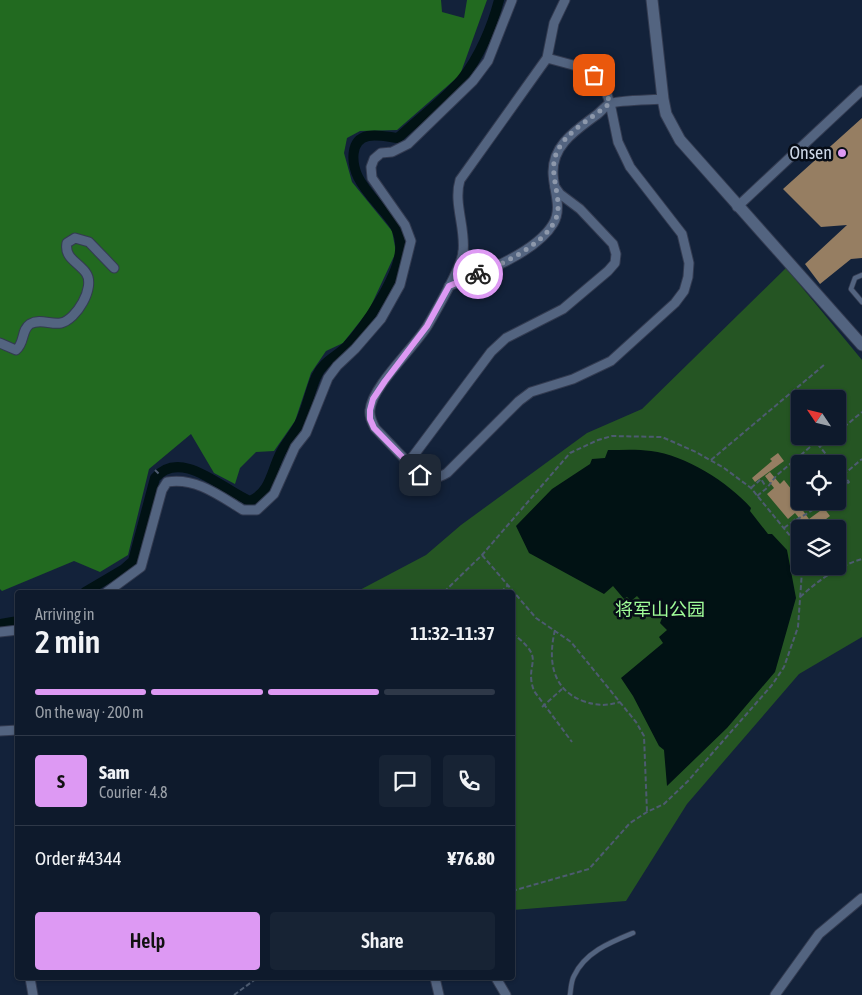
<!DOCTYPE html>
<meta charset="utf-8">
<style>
:root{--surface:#0e1a2c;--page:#172334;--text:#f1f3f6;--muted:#9ba1a9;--line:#2e3848;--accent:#dd99f3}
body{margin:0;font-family:"Asap Condensed","Noto Sans SC",sans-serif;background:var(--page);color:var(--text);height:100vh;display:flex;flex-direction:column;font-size:19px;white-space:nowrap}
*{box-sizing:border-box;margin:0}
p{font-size:16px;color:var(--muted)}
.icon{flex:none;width:28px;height:28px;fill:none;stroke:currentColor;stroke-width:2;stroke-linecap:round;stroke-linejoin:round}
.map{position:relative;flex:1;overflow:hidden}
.side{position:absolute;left:15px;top:590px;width:500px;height:390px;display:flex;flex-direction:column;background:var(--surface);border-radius:5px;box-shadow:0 1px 4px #0004,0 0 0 1px var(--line)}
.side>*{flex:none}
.needle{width:32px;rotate:305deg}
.buttons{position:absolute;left:791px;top:390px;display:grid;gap:10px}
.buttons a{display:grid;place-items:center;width:55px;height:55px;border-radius:5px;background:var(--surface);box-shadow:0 1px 4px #0004,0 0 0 1px var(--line);font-size:25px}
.pin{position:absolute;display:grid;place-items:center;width:42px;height:42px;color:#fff;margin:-21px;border-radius:10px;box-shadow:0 2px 8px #0006}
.courier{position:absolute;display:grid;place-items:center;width:50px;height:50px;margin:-25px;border:4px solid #dd99f3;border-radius:50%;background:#fff;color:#222;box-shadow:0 1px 6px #0007}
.overview em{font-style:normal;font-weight:600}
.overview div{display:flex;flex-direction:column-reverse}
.overview{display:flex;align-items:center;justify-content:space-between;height:85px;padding:0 20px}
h1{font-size:32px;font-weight:600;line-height:38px}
.bar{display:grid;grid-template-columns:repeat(4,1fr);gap:8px 5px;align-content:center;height:60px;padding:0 20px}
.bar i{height:6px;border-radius:4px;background:var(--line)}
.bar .active{background:var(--accent)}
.bar p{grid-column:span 4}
.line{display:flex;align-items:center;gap:12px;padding:0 20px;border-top:1px solid var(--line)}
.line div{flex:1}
.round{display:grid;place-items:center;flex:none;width:52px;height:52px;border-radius:5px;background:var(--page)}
.primary-button{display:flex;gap:10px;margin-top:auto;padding:10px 20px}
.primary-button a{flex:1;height:58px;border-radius:5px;background:var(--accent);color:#111;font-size:20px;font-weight:600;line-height:58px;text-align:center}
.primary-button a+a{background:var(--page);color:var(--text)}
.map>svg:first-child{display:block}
</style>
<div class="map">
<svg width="862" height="995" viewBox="0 0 862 995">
<rect width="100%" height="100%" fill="#13223a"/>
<path fill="#255523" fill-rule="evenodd" d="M786,268l76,92v277l-63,37 -112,130 -61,97 -113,9 -1,-318h-156l70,-37 35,-30 126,-92 55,-24zM800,399h38v37h-38zM800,464h38v37h-38zM800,529h38v37h-38z"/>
<polygon fill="#226a20" points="0,0 441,0 442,12 464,18 467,0 487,0 460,75 397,130 360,131 347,138 344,153 352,182 392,231 396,252 369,310 343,343 326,351 311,373 295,421 274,451 256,452 240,468 235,484 214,473 191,434 149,469 128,555 100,572 74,561 2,591 0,589"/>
<path fill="#011214" d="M608,450c14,0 29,-1 43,1 34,4 77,31 100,57l-1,3 18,23h4l15,16 9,48 -21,74 -48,56 -60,58 -3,-36 -5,-4 -26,-50 -12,-18 42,-35 -4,-6 8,-7 -7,-7 2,-5 -14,-18 -4,4 -7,-8 -6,5 -4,-4 -3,2 -11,-13 -9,8 -75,-41 -13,-27 36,-37 38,-25 2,-5 13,-1z"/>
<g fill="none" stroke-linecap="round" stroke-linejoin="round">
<g stroke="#011214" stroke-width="10">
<path d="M85,592l39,-23 9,-8 22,-83c26,-31 69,13 95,23 21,-9 21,-30 31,-49 6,-11 15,-20 20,-32 6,-13 9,-29 15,-43 8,-17 19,-19 31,-31 18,-19 51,-69 53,-95 1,-9 -1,-17 -5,-25 -11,-17 -28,-31 -37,-49 -6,-13 -9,-37 10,-41 9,-2 21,1 30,2 19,-18 46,-38 63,-58 18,-22 31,-53 38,-80"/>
<polyline points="0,624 18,621"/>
</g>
</g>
<g fill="#967e62">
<polygon points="862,118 862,258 851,259 820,284 805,264 847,225 821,227 783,189"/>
<polygon points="778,453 784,461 755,482 752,478 772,461 770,459"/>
<polygon points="770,472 780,484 784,480 804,505 801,508 809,519 824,508 830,516 813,529 808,529 795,513 788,519 767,494 774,488 765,476"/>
</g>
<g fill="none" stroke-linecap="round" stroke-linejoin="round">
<defs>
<g id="service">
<polyline points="862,275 855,278 851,289 862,302"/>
<path d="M570,995c1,-6 1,-14 4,-19 11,-24 37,-34 59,-43"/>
</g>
<g id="minor">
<path d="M547,58l37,10 19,16 7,19 8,39 12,25 52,67 7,29 -1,14 -4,14 -9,12 -64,58 -38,18 -42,13 -12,9 -72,72c-10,6 -16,7 -27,2l-45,-47c-3,-6 -6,-12 -5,-18 2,-24 45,-63 58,-85 9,-16 33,-56 35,-73 3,-24 -10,-49 -3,-72l87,-122 7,-35 11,-23"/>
<polyline points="737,207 862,90"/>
<polyline points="463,252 487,271"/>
<path d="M449,286c30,-12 87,-33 104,-62 10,-16 0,-35 0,-52 0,-27 22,-41 42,-56 5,-3 9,-9 14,-12 7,-4 43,-4 54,-5"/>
<path d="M0,343l16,7c9,-7 5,-20 14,-26 10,-6 21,1 31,-1 15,-3 35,-36 25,-50 -8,-11 -22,-15 -19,-30l8,-5 14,4 25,26"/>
<polyline points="408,463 491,352 506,338 563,309 608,271 615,263 616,254 613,244 580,209 560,194 555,187"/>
<path d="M107,592l34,-25 21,-77 5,-8c29,-5 53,14 76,28h14l17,-16 21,-47 11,-14 22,-55 9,-12 18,-17 26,-30 19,-34 11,-44 -6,-16 -33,-47 -1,-11 3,-8 7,-6 11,-1 16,-8 65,-63 15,-20 24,-61"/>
<polyline points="0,632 18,630"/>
<polyline points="0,731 18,730"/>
<polyline points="30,978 33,995"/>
<polyline points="435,978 439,995"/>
<polyline points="496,978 506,995"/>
<polyline points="775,995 819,934 862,898"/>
</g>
<polyline id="tertiary" points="652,0 663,99 666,114 680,140 862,345"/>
</defs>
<use href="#service" stroke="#333b50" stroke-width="6"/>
<use href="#minor" stroke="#333b50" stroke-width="11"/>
<use href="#tertiary" stroke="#333b50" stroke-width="13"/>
<g stroke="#4d5b70" stroke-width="2" stroke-dasharray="5 2.5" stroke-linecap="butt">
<polyline points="838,432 862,412"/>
<polyline points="821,446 833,436"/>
<polyline points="711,460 824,365"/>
<polyline points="838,468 849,482 838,491"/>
<polyline points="155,470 160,475"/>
<polyline points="843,475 862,459"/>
<polyline points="751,488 761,479 766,487"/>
<polyline points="757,496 767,488 776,476 816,442 834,464"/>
<polyline points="794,519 802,529"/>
<path d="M784,528c13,-10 28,-16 41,-27"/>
<polyline points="791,537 800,530"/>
<polyline points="482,555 536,618 571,642 636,722 644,736 647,812"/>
<polyline points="444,592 482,555 570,453 598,440 612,436 662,437 696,452 724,468 751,488 791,537 800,566"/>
<polyline points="501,592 508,585"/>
<path d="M800,597c19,-17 38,-31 62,-38"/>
<path d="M555,630c-7,29 -4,59 28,71 15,5 22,5 37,1"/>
<path d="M512,633c37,28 11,28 22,58l38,51"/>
<polyline points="542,707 562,689"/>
<polyline points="512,891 589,869 630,823 647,812 664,804 688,781 772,685 784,667 798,627 802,571 800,566"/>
<polyline points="234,995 257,978"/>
</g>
<use href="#service" stroke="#536480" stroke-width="4.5"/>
<use href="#minor" stroke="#536480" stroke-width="9"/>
<use href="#tertiary" stroke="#536480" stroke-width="11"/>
</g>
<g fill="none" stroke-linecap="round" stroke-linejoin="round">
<path stroke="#8d98ab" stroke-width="5" stroke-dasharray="0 9" d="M478,274c25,-10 79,-35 80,-65 1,-21 -11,-41 1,-61 10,-18 35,-31 51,-45l-7,-19 -9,-9"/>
<polyline stroke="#dd99f3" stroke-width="6" points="420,475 374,428 370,419 370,410 373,399 385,381 427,326 449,286 478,274"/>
</g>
<circle fill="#dd99f3" stroke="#060c16" stroke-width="2" cx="842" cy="153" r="5"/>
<g text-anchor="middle" stroke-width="5" stroke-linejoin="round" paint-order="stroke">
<g font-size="18" fill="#ced8e8" stroke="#060c16" text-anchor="end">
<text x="832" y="159">Onsen</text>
</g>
<g font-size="18" fill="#a0fd99" stroke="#060c16">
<text x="660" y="616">将军山公园</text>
</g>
</g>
</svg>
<div class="buttons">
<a><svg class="needle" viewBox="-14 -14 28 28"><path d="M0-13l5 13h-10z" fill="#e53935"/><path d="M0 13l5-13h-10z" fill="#9ba1a9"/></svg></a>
<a><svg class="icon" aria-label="locate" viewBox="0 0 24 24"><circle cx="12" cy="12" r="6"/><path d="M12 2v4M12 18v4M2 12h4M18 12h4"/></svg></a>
<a><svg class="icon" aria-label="layers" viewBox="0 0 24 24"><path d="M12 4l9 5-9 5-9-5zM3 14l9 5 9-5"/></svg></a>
</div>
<div class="pin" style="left:594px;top:75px;background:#ea580c"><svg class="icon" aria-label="bag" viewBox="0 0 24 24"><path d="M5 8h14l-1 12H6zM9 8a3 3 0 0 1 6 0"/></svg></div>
<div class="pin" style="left:420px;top:475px;background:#1f2937"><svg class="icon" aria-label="home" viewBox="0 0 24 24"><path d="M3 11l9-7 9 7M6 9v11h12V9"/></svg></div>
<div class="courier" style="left:478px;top:274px"><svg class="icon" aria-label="bike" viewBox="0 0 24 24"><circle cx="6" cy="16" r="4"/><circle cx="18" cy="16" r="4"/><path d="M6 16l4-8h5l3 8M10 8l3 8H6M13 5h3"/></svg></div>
<section class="side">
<div class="overview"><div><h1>2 min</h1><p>Arriving in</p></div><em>11:32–11:37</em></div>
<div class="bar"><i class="active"></i><i class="active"></i><i class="active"></i><i></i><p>On the way · 200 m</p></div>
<div class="line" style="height:90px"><b class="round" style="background:var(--accent);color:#111">S</b><div><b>Sam</b><p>Courier · 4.8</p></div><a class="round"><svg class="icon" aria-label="chat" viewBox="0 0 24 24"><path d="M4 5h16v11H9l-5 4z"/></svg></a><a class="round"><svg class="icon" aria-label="phone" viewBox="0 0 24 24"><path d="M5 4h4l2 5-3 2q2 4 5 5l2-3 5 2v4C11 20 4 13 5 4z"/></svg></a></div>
<div class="line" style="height:65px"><div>Order #4344</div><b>¥76.80</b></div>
<div class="primary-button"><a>Help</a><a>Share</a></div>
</section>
</div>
